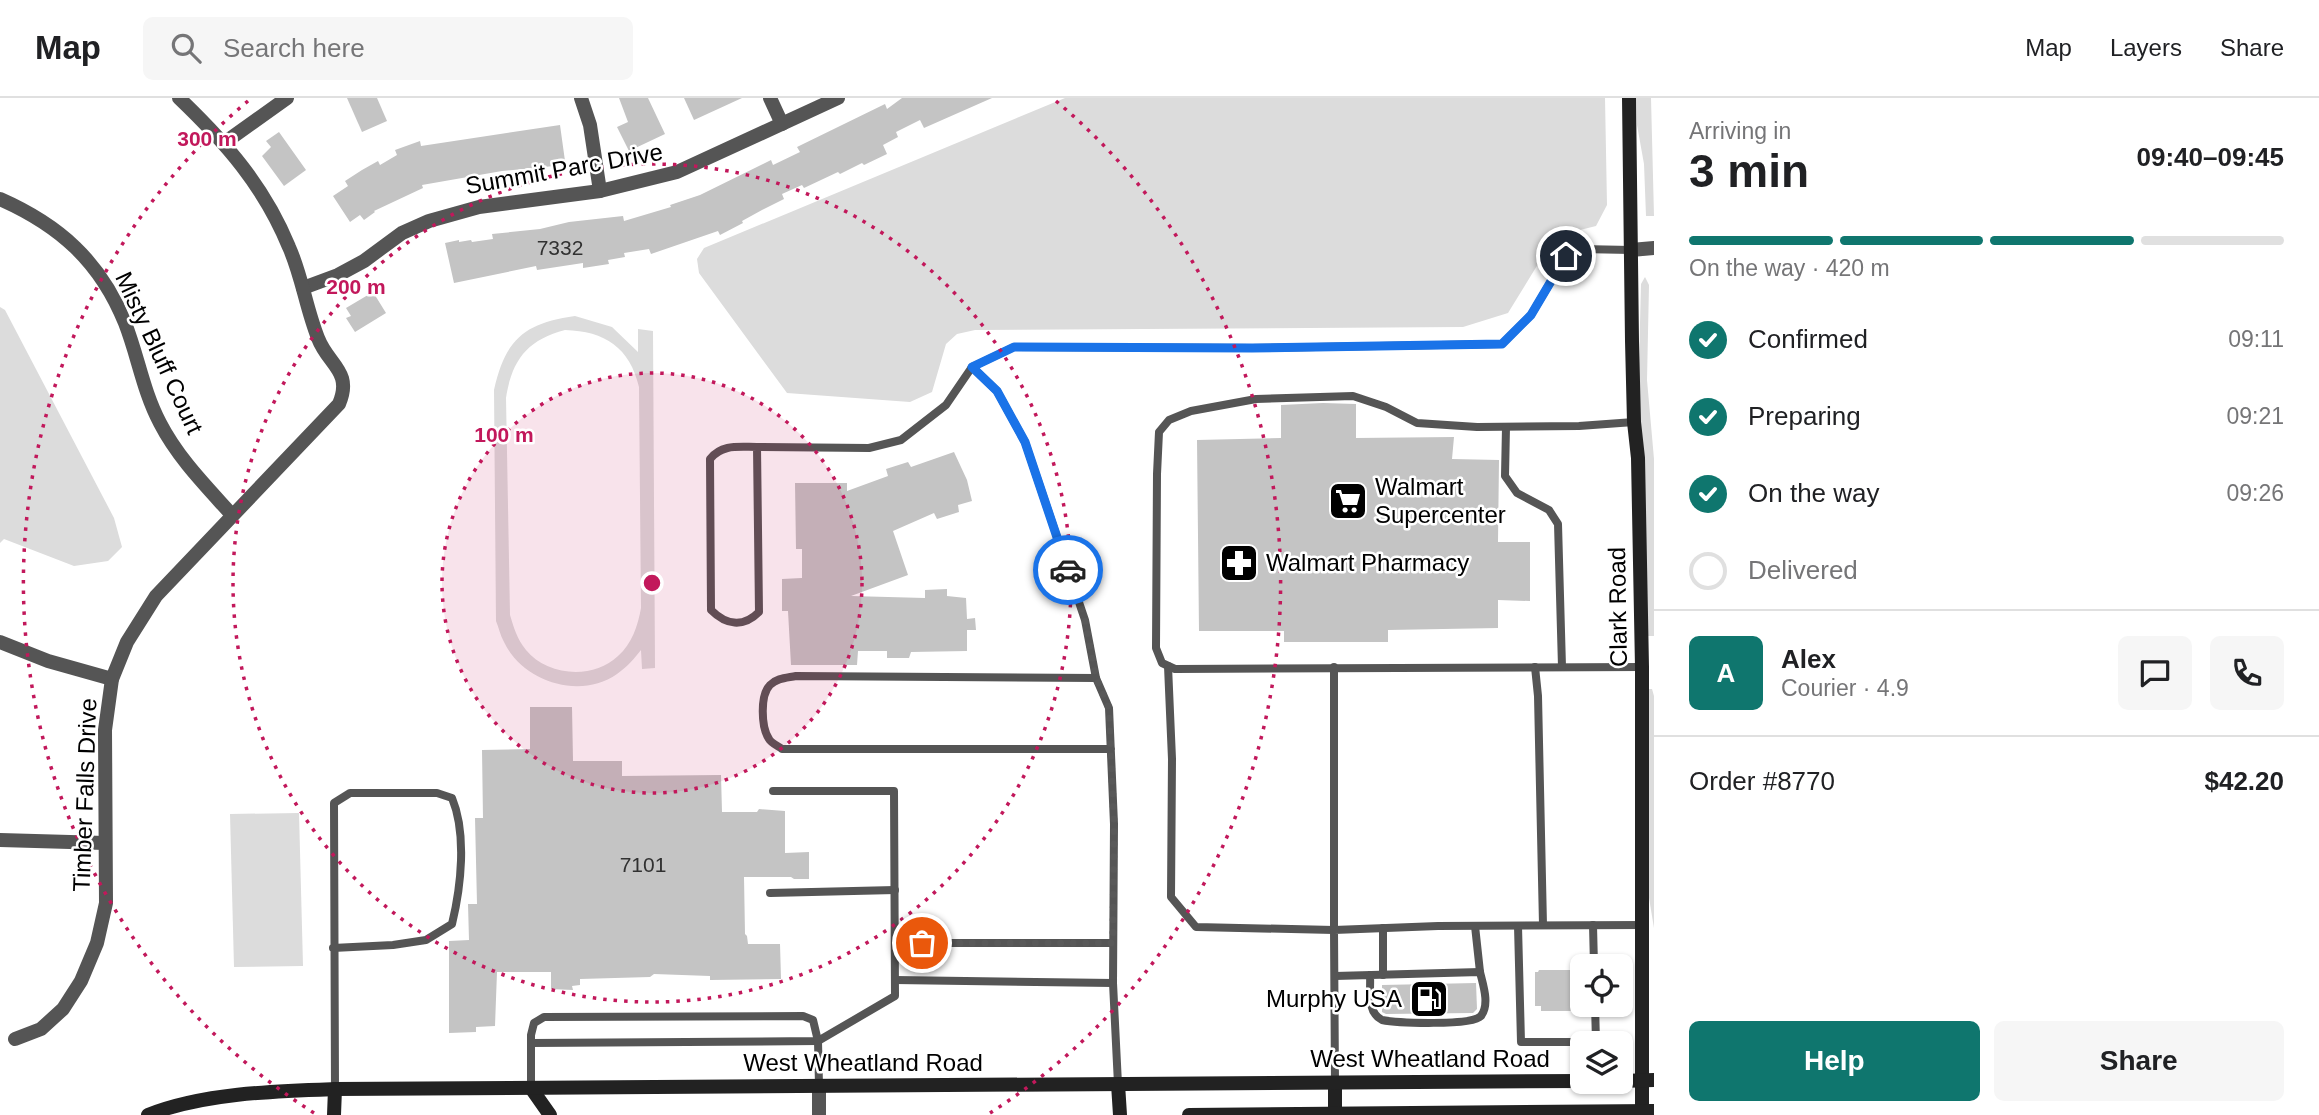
<!DOCTYPE html>
<meta charset="utf-8">
<style>
:root{--surface:#fff;--page:#f6f6f6;--text:#202124;--muted:#757577;--line:#e0e0e0;--accent:#0f766e}
body{margin:0;font-family:Arial,sans-serif;background:var(--page);color:var(--text);height:100vh;display:flex;flex-direction:column;font-size:26px;white-space:nowrap}
*{box-sizing:border-box;margin:0}
p{font-size:23px;color:var(--muted)}
.icon{flex:none;width:38px;height:38px;fill:none;stroke:currentColor;stroke-width:2;stroke-linecap:round;stroke-linejoin:round}
.map{position:relative;flex:1;overflow:hidden}
.side{display:flex;flex-direction:column;background:var(--surface);width:665px}
.side>*{flex:none}
.buttons{position:absolute;left:1570px;top:856px;display:grid;gap:14px}
.buttons a{display:grid;place-items:center;width:63px;height:63px;border-radius:10px;background:var(--surface);box-shadow:0 2px 5px #0004;font-size:35px}
.pin{position:absolute;display:grid;place-items:center;width:60px;height:60px;color:#fff;margin:-30px;border:4px solid #fff;border-radius:50%;box-shadow:0 2px 7px #0007}
.courier{position:absolute;display:grid;place-items:center;width:70px;height:70px;margin:-35px;border:5px solid #1a73e8;border-radius:50%;background:#fff;color:#222;box-shadow:0 2px 9px #0007}
.headline em{font-style:normal;font-weight:700}
.headline div{display:flex;flex-direction:column-reverse}
.headline{display:flex;align-items:center;justify-content:space-between;height:119px;padding:0 35px}
h1{font-size:46px;font-weight:700;line-height:52px}
.bar{display:grid;grid-template-columns:repeat(4,1fr);gap:10px 7px;align-content:center;height:84px;padding:0 35px}
.bar i{height:9px;border-radius:5px;background:var(--line)}
.bar .on{background:var(--accent)}
.bar p{grid-column:span 4}
.line{display:flex;align-items:center;gap:18px;padding:0 35px;border-top:2px solid var(--line)}
.line div{flex:1}
.round{display:grid;place-items:center;flex:none;width:74px;height:74px;border-radius:10px;background:var(--page)}
ol{padding:0 35px;list-style:none}
li{display:flex;align-items:center;gap:21px;height:77px}
li p{margin-inline-start:auto}
li .icon{padding:7px;border-radius:50%;background:var(--accent);color:#fff;stroke-width:4}
li:last-child{color:var(--muted)}
li i{width:38px;height:38px;border:4px solid var(--line);border-radius:50%}
.button{display:flex;gap:14px;margin-top:auto;padding:14px 35px}
.button a{flex:1;height:80px;border-radius:10px;background:var(--accent);color:#fff;font-size:28px;font-weight:700;line-height:80px;text-align:center}
.button a+a{background:var(--page);color:var(--text)}
header{display:flex;align-items:center;gap:42px;box-sizing:border-box;height:98px;padding:0 35px;background:var(--surface);border-bottom:2px solid var(--line)}
header strong{font-size:33px}
nav{display:flex;gap:38px;margin-inline-start:auto;font-size:24px}
.search{width:490px;height:63px;background:var(--page);display:flex;align-items:center;gap:18px;box-sizing:border-box;padding:0 24px;border-radius:10px;color:var(--muted);font-size:26px}
main{display:flex;flex:1;min-height:0}
.map>svg:first-child{display:block}
</style>
<header>
<strong>Map</strong>
<div class="search"><svg class="icon" aria-label="search" viewBox="0 0 24 24"><circle cx="10" cy="10" r="6"/><path d="M15 15l6 6"/></svg>Search here</div>
<nav><a>Map</a><a>Layers</a><a>Share</a></nav>
</header>
<main>
<div class="map">
<svg width="1654" height="1017" viewBox="0 0 1654 1017">
<rect width="100%" height="100%" fill="#fff"/>
<g fill="#dcdcdc" fill-rule="evenodd">
<polygon points="1065,0 1605,0 1607,107 1596,128 1572,134 1546,153 1508,215 1463,229 975,232 957,236 946,246 932,294 910,304 787,295 699,175 697,161 704,150"/>
<polygon points="1636,0 1651,0 1654,118 1646,118 1644,66 1637,27"/>
<polygon points="1645,179 1649,187 1647,282 1654,361 1654,538 1647,538 1638,304 1641,186"/>
<polygon points="0,209 5,212 114,420 122,449 108,463 74,468 4,441 0,445"/>
<path d="M575,218l37,11 26,25v-23l15,2 2,337 -13,1 -1,-19c-7,9 -14,17 -24,24 -37,26 -94,8 -113,-32 -4,-7 -5,-14 -8,-21l-2,-231c11,-50 30,-67 81,-74zM565,232c40,1 65,18 74,57l2,221c-3,17 -9,36 -23,48 -25,24 -71,20 -92,-6 -9,-11 -12,-22 -16,-35l-4,-217c6,-38 21,-58 59,-68z"/>
<polygon points="1646,591 1652,591 1654,598 1654,830 1648,794"/>
<polygon points="299,715 303,868 234,869 230,716"/>
</g>
<g fill="#c4c4c4">
<polygon points="347,0 377,0 387,23 362,34"/>
<polygon points="619,0 648,0 665,36 629,53 617,29 628,24"/>
<polygon points="684,0 742,0 694,22"/>
<polygon points="902,0 992,0 924,30 920,22 896,34 898,39 883,47 887,56 864,67 862,65 840,76 838,74 804,90 802,87 782,96 784,101 762,112 742,123 743,125 720,137 718,133 651,156 649,151 624,155 625,159 608,162 609,166 583,170 583,165 537,172 536,168 454,185 445,145 459,142 459,144 471,142 472,144 493,141 492,136 540,131 569,124 623,118 624,123 671,109 670,107 700,97 771,62 773,67 800,54 797,49 885,6 887,11"/>
<polygon points="560,27 565,63 554,64 554,68 502,73 422,87 423,90 374,113 375,114 364,122 360,117 350,124 333,98 348,88 345,83 362,72 378,63 380,67 397,57 395,52 420,43 421,48"/>
<polygon points="279,34 306,72 284,88 262,58 271,49 266,43"/>
<polygon points="373,194 386,215 355,234 346,220 351,218 346,210"/>
<polygon points="1323,305 1356,306 1356,340 1454,339 1452,361 1499,362 1498,444 1530,444 1530,503 1498,502 1498,530 1388,532 1388,544 1284,544 1284,533 1199,533 1197,342 1281,340 1281,307"/>
<polygon points="954,354 967,382 972,403 958,407 959,414 937,421 934,415 893,433 908,477 851,498 925,500 925,492 947,491 947,498 966,500 967,521 975,520 976,532 967,532 967,553 911,554 909,560 887,560 887,553 858,553 857,567 791,567 788,513 782,513 782,481 802,480 802,451 796,451 795,385 847,385 847,393 888,378 886,371 908,364 911,369"/>
<polygon points="530,609 572,609 573,663 622,663 622,678 721,677 722,714 757,714 759,711 785,713 785,755 809,754 809,781 794,781 791,779 744,779 745,836 747,838 748,846 780,846 781,881 710,882 710,878 654,876 650,879 580,881 580,887 572,888 573,892 551,891 551,874 497,874 495,928 476,929 476,934 449,935 449,843 469,842 468,806 477,806 475,720 483,720 482,652 530,651"/>
<polygon points="1539,872 1576,872 1575,913 1541,913 1541,908 1535,908 1535,874 1538,874"/>
<polygon points="1476,885 1477,911 1473,915 1386,916 1382,914 1382,887"/>
</g>
<g fill="none" stroke-linecap="round" stroke-linejoin="round">
<g stroke="#555" stroke-width="8">
<polyline points="972,269 1014,249 1252,250 1502,246 1531,217 1566,158 1580,151 1631,152"/>
<polyline points="1634,324 1579,328 1477,329 1417,325 1386,309 1353,298 1256,301 1191,313 1169,322 1159,334 1157,376 1156,550 1162,565 1175,571 1642,569"/>
<polyline points="1506,329 1505,378 1517,395 1549,412 1558,426 1562,569"/>
<path d="M757,349c-19,0 -35,-3 -47,12l1,151c15,15 32,18 48,2l-2,-165 112,1 32,-8 45,-35 26,-38 25,24 28,51 60,178 11,58"/>
<polyline points="1168,568 1172,661 1171,799 1196,829 1334,832 1334,569"/>
<polyline points="1535,569 1538,598 1543,827"/>
<polyline points="770,795 895,792"/>
<polyline points="1593,827 1594,868"/>
<polyline points="1475,828 1480,874"/>
<polyline points="1518,828 1521,944 1596,944 1595,906"/>
<polyline points="895,845 1113,845"/>
<path d="M333,850l60,-3 33,-5 26,-16c9,-37 15,-90 0,-126l-15,-5h-87l-16,10 1,286"/>
<polyline points="1383,877 1383,830"/>
<path d="M1335,878l145,-4c3,13 10,32 1,44 -9,10 -85,7 -99,4 -16,-8 -11,-30 -12,-45"/>
<path d="M895,882l218,3 1,-159 -5,-116 -13,-30 -300,-2c-10,2 -19,2 -26,9 -10,10 -9,42 -1,54 2,4 9,7 13,10h329"/>
<polyline points="1113,885 1118,986"/>
<polyline points="531,945 818,943 895,898 894,693 773,693"/>
<polyline points="1335,985 1334,832 1438,828 1643,827"/>
<polyline points="531,990 531,937 534,925 544,919 803,918 813,922 818,943 819,988"/>
</g>
<g stroke="#555" stroke-width="14">
<polyline points="581,0 590,27 600,93"/>
<polyline points="770,0 782,26"/>
<polyline points="224,45 287,0"/>
<path d="M0,101c59,26 100,62 125,124 13,33 18,68 35,100 18,35 46,63 72,92"/>
<polyline points="1631,152 1654,150"/>
<polyline points="303,190 338,177 364,163 402,135 429,123 479,109 600,93 677,74 838,0"/>
<polyline points="0,544 48,563 112,581"/>
<polyline points="0,742 105,745"/>
<path d="M15,941l26,-10 22,-20 18,-28 16,-38 9,-40 -1,-173 7,-51 15,-37 29,-46 183,-192c14,-33 -11,-39 -21,-66 -12,-30 -16,-62 -29,-91 -25,-61 -63,-104 -110,-149"/>
</g>
<polyline stroke="#555" stroke-width="14" points="819,988 819,1017"/>
<g stroke="#222" stroke-width="14">
<polyline points="1629,0 1632,243 1634,324 1638,360 1642,569 1642,1017"/>
<polyline points="1620,983 1654,982"/>
<polyline points="1118,986 1120,1017"/>
<polyline points="531,990 550,1017"/>
<polyline points="1335,1016 1335,985"/>
<path d="M148,1017c55,-22 128,-24 187,-26l1247,-8"/>
<polyline points="334,1017 335,991"/>
<polyline points="1189,1017 1654,1013"/>
</g>
</g>
<g fill="none" stroke-linecap="round" stroke-linejoin="round">
<polyline stroke="#595959" stroke-width="7" stroke-dasharray="0 12.6" points="922,845 1113,845 1114,726 1109,610 1096,580 1085,522 1068,472"/>
<polyline stroke="#1a73e8" stroke-width="9" points="1068,472 1025,344 997,293 972,269 1014,249 1252,250 1502,246 1531,217 1566,158"/>
</g>
<circle cx="652" cy="485" r="210" fill="#c2185b" fill-opacity=".12"/>
<g fill="none" stroke="#c2185b" stroke-width="3.5" stroke-dasharray="3.5 7">
<circle cx="652" cy="485" r="210"/>
<circle cx="652" cy="485" r="419"/>
<path d="M314 1015A629 629 0 0 1 248 3M1056 3A629 629 0 0 1 990 1015"/>
</g>
<defs>
<symbol id="supermarket-square" viewBox="-11 -11 22 22"><rect x="-9" y="-9" width="18" height="18" rx="4" fill="#000" stroke="#fff"/><path d="M-6-5.5h2.5l.6 2H6L4.5 2H-2.5L-4.4-4H-6ZM-1.5 3.2a1.3 1.3 0 1 0 .1 0ZM3 3.2a1.3 1.3 0 1 0 .1 0Z" fill="#fff"/></symbol>
<symbol id="pharmacy-square" viewBox="-11 -11 22 22"><rect x="-9" y="-9" width="18" height="18" rx="4" fill="#000" stroke="#fff"/><path d="M-2-6h4v4h4v4h-4v4h-4v-4h-4v-4h4Z" fill="#fff"/></symbol>
<symbol id="fuel-square" viewBox="-11 -11 22 22"><rect x="-9" y="-9" width="18" height="18" rx="4" fill="#000" stroke="#fff"/><path d="M-5.5-6h7V0h2V4h1.3V-2.5L3-4.5l.8-.8L6-3V5H2.5V1h-1V6h-7ZM-4.2-4.7v3.2H.2V-4.7Z" fill="#fff"/></symbol>
</defs>
<g fill-rule="evenodd">
<use href="#supermarket-square" x="1326" y="381" width="44" height="44"/>
<use href="#pharmacy-square" x="1217" y="443" width="44" height="44"/>
<use href="#fuel-square" x="1407" y="879" width="44" height="44"/>
</g>
<g text-anchor="middle" stroke-width="5" stroke-linejoin="round" paint-order="stroke">
<g font-size="21" fill="#313131">
<text x="560" y="157">7332</text>
<text x="643" y="774">7101</text>
</g>
<g font-size="24" fill="#000" stroke="#fff">
<text transform="translate(564 71) rotate(-10)" y="8">Summit Parc Drive</text>
<text transform="translate(159 255) rotate(65)" y="8">Misty Bluff Court</text>
<text transform="translate(1618 509) rotate(-91)" y="8">Clark Road</text>
<text transform="translate(85 697) rotate(-88)" y="8">Timber Falls Drive</text>
<text x="1430" y="969">West Wheatland Road</text>
<text x="863" y="973">West Wheatland Road</text>
</g>
<g font-size="24" fill="#000" stroke="#fff" text-anchor="start">
<text x="1375" y="397">Walmart<tspan x="1375" dy="28">Supercenter</tspan></text>
<text x="1266" y="473">Walmart Pharmacy</text>
<text x="1402" y="909" text-anchor="end">Murphy USA</text>
</g>
</g>
<circle cx="652" cy="485" r="10" fill="#c2185b" stroke="#fff" stroke-width="3.5"/>
<g font-size="21" text-anchor="middle" font-weight="bold" fill="#c2185b" stroke="#fff" stroke-width="5" stroke-linejoin="round" paint-order="stroke">
<text x="207" y="48">300 m</text>
<text x="356" y="196">200 m</text>
<text x="504" y="344">100 m</text>
</g>
</svg>
<div class="buttons">
<a><svg class="icon" aria-label="locate" viewBox="0 0 24 24"><circle cx="12" cy="12" r="6"/><path d="M12 2v4M12 18v4M2 12h4M18 12h4"/></svg></a>
<a><svg class="icon" aria-label="layers" viewBox="0 0 24 24"><path d="M12 4l9 5-9 5-9-5zM3 14l9 5 9-5"/></svg></a>
</div>
<div class="pin" style="left:922px;top:845px;background:#ea580c"><svg class="icon" aria-label="bag" viewBox="0 0 24 24"><path d="M5 8h14l-1 12H6zM9 8a3 3 0 0 1 6 0"/></svg></div>
<div class="pin" style="left:1566px;top:158px;background:#1f2937"><svg class="icon" aria-label="home" viewBox="0 0 24 24"><path d="M3 11l9-7 9 7M6 9v11h12V9"/></svg></div>
<div class="courier" style="left:1068px;top:472px"><svg class="icon" aria-label="car" viewBox="0 0 24 24"><path d="M5 17H2v-5l4-1 3-4h7l3 4 3 1v5h-3M9 17h6M6 11h13"/><circle cx="7" cy="17" r="2"/><circle cx="17" cy="17" r="2"/></svg></div>
</div>
<section class="side">
<div class="headline"><div><h1>3 min</h1><p>Arriving in</p></div><em>09:40–09:45</em></div>
<div class="bar"><i class="on"></i><i class="on"></i><i class="on"></i><i></i><p>On the way · 420 m</p></div>
<ol>
<li><svg class="icon" aria-label="check" viewBox="0 0 24 24"><path d="M5 12l5 5 9-10"/></svg>Confirmed<p>09:11</p></li>
<li><svg class="icon" aria-label="check" viewBox="0 0 24 24"><path d="M5 12l5 5 9-10"/></svg>Preparing<p>09:21</p></li>
<li><svg class="icon" aria-label="check" viewBox="0 0 24 24"><path d="M5 12l5 5 9-10"/></svg>On the way<p>09:26</p></li>
<li><i></i>Delivered</li>
</ol>
<div class="line" style="height:126px"><b class="round" style="background:var(--accent);color:#fff">A</b><div><b>Alex</b><p>Courier · 4.9</p></div><a class="round"><svg class="icon" aria-label="chat" viewBox="0 0 24 24"><path d="M4 5h16v11H9l-5 4z"/></svg></a><a class="round"><svg class="icon" aria-label="phone" viewBox="0 0 24 24"><path d="M5 4h4l2 5-3 2q2 4 5 5l2-3 5 2v4C11 20 4 13 5 4z"/></svg></a></div>
<div class="line" style="height:91px"><div>Order #8770</div><b>$42.20</b></div>
<div class="button"><a>Help</a><a>Share</a></div>
</section>
</main>
